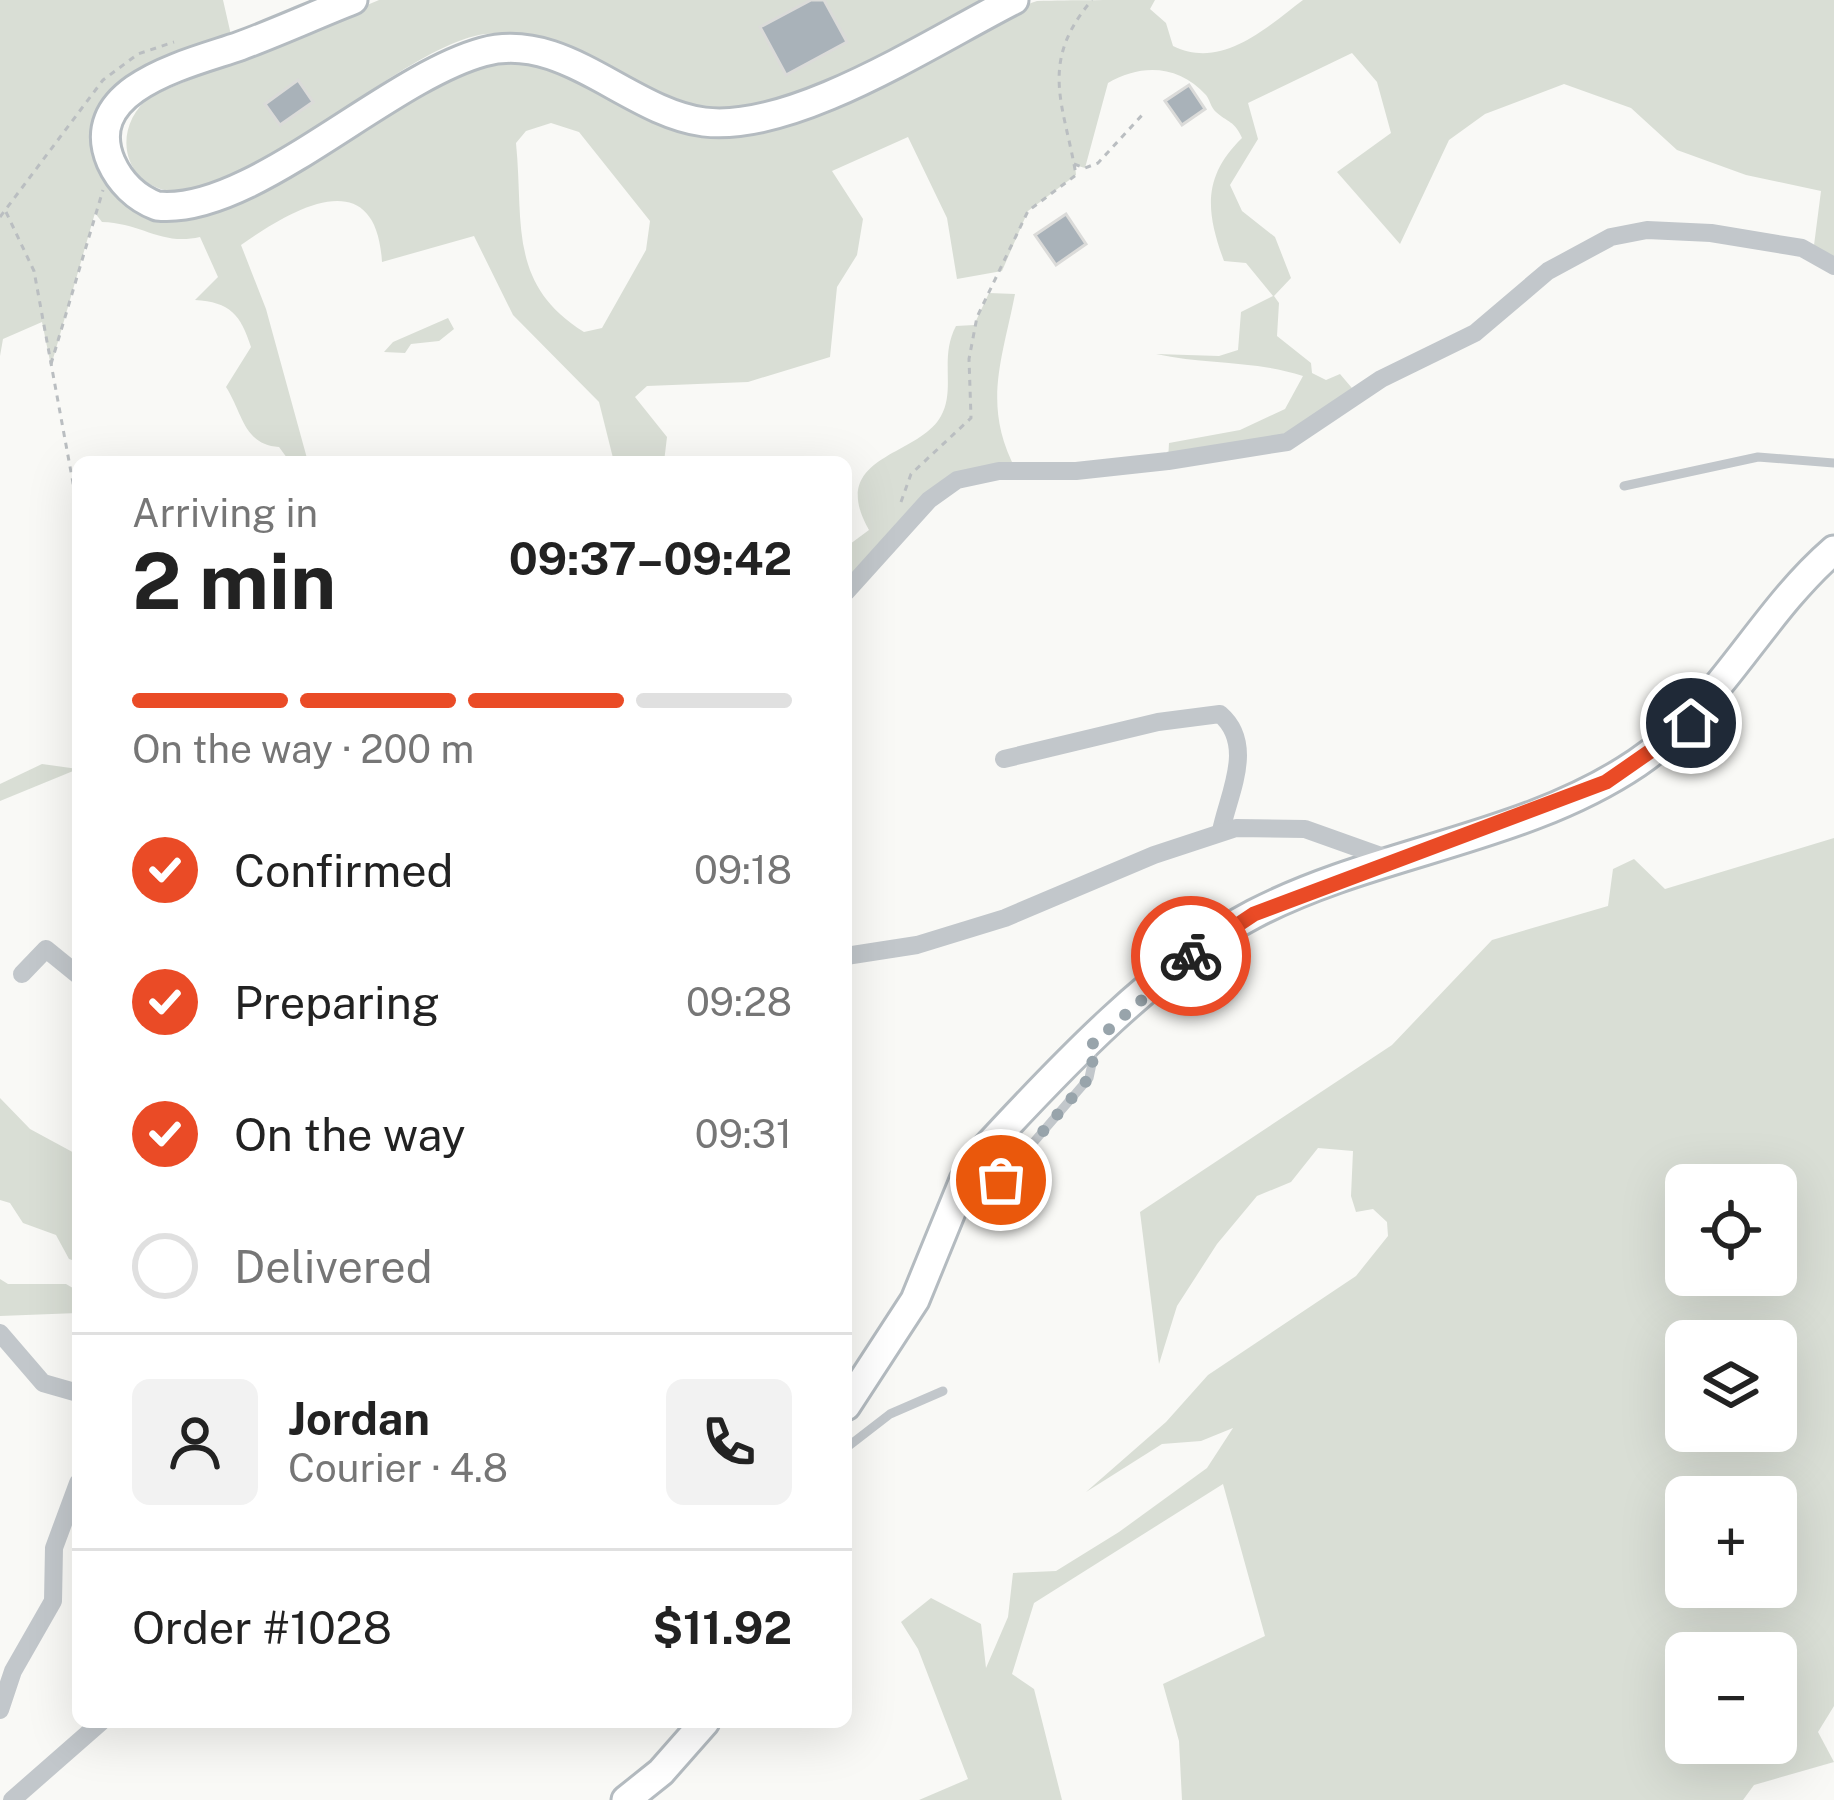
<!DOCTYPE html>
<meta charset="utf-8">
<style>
:root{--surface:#fff;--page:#f2f2f2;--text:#222;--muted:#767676;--line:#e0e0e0;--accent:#ea4b26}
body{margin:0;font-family:"Public Sans",sans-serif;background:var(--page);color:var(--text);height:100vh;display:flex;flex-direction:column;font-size:45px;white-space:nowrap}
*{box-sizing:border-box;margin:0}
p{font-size:39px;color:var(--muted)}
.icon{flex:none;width:66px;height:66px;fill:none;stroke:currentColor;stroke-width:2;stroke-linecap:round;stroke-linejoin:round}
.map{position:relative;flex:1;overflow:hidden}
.details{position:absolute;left:72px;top:456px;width:780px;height:1272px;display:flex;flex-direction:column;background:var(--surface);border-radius:18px;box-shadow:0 12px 48px #0002}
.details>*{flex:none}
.buttons{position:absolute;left:1665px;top:1164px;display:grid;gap:24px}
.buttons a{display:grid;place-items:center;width:132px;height:132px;border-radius:18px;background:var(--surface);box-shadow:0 12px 48px #0002;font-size:60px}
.pin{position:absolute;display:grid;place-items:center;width:102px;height:102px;color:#fff;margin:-51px;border:6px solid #fff;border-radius:50%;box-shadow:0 3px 12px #0007}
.courier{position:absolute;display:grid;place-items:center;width:120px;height:120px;margin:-60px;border:9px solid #ea4b26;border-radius:50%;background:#fff;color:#222;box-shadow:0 3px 15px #0007}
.overview em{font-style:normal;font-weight:700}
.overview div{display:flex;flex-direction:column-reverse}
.overview{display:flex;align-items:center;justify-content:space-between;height:204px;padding:0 60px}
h1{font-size:78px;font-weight:700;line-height:90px}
.bar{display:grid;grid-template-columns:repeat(4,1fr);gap:18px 12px;align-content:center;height:144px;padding:0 60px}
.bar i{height:15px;border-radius:9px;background:var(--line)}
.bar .current{background:var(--accent)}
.bar p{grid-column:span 4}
.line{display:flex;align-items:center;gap:30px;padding:0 60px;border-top:3px solid var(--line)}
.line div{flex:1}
.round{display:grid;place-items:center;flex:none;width:126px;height:126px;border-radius:18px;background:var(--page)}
ol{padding:0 60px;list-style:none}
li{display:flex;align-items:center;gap:36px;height:132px}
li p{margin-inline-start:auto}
li .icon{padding:12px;border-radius:50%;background:var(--accent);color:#fff;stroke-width:4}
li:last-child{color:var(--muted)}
li i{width:66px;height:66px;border:6px solid var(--line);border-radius:50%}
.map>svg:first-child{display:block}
</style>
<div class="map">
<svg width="1834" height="1800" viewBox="0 0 1834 1800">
<rect width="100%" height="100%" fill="#f9f9f6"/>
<g fill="#d9ded5" fill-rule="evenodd">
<path d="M0,0h223l8,35 -131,74c-10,27 -6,52 10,77 56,89 186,-24 245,-57 45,-24 96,-61 147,-68 72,-10 153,83 239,74 85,-9 167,-66 240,-104 18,-10 37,-24 56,-30 33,-1 83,-1 118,-1l-5,9 16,14 7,23c49,24 93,-18 130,-46h531v266l-21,-13 8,-62 -75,-16 -69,-25 -46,-42 -67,-24 -79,30 -36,26 -49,104 -63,-72 54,-39 -14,-51 -25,-29 -104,50 10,36 -28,46 12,26 33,26 16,41 -17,18 5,7 -2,33 34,27 1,10 14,7 14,-6 17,20 -51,38 -138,29 1,-18 71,-13 45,-21 18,-33c-49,-16 -97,-11 -147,-22l63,2 19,-6 3,-38 32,-16 -27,-33 -22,-2c-18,-49 -22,-84 18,-123 -7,-17 -15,-16 -26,-26 -5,-4 -6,-12 -10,-17 -28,-31 -66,-31 -98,-12l-23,85 -10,-3 1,10 -48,36 -26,60 -45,8 -10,-61 -39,-81 -76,34 31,48 -6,36 -20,32 -7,70 -82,25 -101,4 -12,11 32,40 -3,25h-50l-15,-60 -86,-87 -39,-79 -92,26c-6,-104 -93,-51 -141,-17l25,64 42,153h-18l-11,-15c-35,-2 -36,-33 -53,-60l25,-40c-10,-32 -21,-45 -56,-47l23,-23 -18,-40c-39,9 -58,-14 -98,-15l-7,-9 -44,153 -9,-44 -39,17 -3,17zM551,123l28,9 71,89 -4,29 -44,78 -18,4c-77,-48 -60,-110 -68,-189l10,-12z"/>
<path d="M379,0h611c-77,41 -161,98 -248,112 -90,15 -186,-96 -267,-76 -85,21 -221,159 -297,156 -57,-3 -68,-65 -27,-96z"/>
<path d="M989,293l26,1c-13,67 -33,111 1,176l-59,10 -111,116v-49l23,-17c-43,-75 50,-73 72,-114 15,-27 -2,-58 15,-90l18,-1z"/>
<polygon points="448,318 454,329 439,341 411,344 405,353 384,352 393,342"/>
<polygon points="42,764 78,769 0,801 0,784"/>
<path d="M1834,838v868l-16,26 16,30 -80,23 -11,15h-561l-3,-59 -16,-57 102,-48 -42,-152 -189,119 -22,71 22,15 28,111h-143l49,-21 -50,-130 -17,-27 30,-24 50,26 5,44 22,-51 5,-44 43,-2 63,-39 88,-64 26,-40 -32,13 -39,3 -76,48 80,-70 42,-47 148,-99 32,-40 -1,-14 -14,-13 -17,3 -5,-16 2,-45 -35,-3 -27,34 -34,14 -40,48 -40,62 -18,58 -19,-152 252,-167 100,-105 116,-34 5,-37 21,-10 31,30zM1776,1185v90h-90v-90zM1776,1341v90h-90v-90zM1686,1497h90v90h-90zM1776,1653v90h-90v-90z"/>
<polygon points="0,1098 30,1129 78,1155 78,1262 69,1259 56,1235 23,1223 10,1203 0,1200"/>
<polygon points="0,1279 8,1284 66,1284 78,1291 78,1313 0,1316"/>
</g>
<g fill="#a9b2b9" stroke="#dbdbd9" stroke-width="3">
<polygon points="811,0 824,0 847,42 786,75 760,27"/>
<polygon points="298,80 313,102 280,125 265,104"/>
<polygon points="1189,85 1205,109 1182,125 1165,101"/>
<polygon points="1066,214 1086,244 1056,265 1035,235"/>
</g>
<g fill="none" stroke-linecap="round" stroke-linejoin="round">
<defs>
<g id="secondary">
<path d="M353,0c-38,15 -75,32 -113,46 -48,17 -161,41 -129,116 9,20 25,36 46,44 94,10 228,-127 326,-154 81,-22 145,60 221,70 90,11 229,-81 310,-122"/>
<path d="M846,1406l69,-106 49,-120 22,-32c74,-80 172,-184 268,-234 121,-63 269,-74 383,-151 83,-56 122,-148 197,-213"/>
<polyline points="626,1800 661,1772 705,1722"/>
</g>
</defs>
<use href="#secondary" stroke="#b4bbc0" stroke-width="33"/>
<g stroke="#babec1" stroke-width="3" stroke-dasharray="6 6" stroke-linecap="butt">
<polyline points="1074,164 1085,168 1098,163 1144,113"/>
<polyline points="6,212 34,271 78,510"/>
<polyline points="0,217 103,80 138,54 174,42"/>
<polyline points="51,364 103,190"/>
<path d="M901,502l10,-28 60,-56 -2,-59 8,-42 51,-106 48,-36c-12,-71 -38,-112 16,-175"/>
</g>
<g stroke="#c2c7cb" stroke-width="9">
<polyline points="1624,486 1758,457 1834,463"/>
<polyline points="1039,1203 1007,1202 1001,1180 1089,1078 1093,1059 1088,1048"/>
<polyline points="846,1448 890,1414 943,1391"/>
</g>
<g stroke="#c2c7cb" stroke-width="18">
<polyline points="846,592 929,500 957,480 999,471 1076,471 1168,461 1287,442 1381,379 1475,333 1548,271 1611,237 1647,230 1711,233 1802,248 1834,266"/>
<path d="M1004,759l154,-37 62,-8c36,31 8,81 1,117"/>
<polyline points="846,956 917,945 1005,918 1154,855 1236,828 1305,829 1392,860"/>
<polyline points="22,974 46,949 78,975"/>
<polyline points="0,1333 43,1383 78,1393"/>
<polyline points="0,1710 13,1671 53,1601 54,1548 78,1483"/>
<polyline points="12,1800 101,1722"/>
</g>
<use href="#secondary" stroke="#fff" stroke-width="27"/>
</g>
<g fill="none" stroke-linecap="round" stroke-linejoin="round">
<polyline stroke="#98a4ab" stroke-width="12" stroke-dasharray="0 21.6" points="1001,1180 1089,1078 1093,1059 1088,1048 1191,956"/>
<polyline stroke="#ea4b26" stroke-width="15" points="1191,956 1254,914 1606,782 1691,723"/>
</g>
</svg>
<div class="buttons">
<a><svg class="icon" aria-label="locate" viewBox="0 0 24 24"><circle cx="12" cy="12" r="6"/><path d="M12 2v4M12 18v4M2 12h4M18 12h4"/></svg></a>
<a><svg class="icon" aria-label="layers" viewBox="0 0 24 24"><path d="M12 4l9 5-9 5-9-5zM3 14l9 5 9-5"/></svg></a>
<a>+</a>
<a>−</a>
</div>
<div class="pin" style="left:1001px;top:1180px;background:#ea580c"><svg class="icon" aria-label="bag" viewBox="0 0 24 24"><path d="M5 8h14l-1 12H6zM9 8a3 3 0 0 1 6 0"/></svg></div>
<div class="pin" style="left:1691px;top:723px;background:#1f2937"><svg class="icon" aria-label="home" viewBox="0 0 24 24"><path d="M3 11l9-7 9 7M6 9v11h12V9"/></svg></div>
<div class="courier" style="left:1191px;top:956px"><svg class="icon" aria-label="bike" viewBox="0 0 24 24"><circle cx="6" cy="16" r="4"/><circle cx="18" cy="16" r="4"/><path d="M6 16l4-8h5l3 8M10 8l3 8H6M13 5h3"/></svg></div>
<section class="details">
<div class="overview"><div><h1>2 min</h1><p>Arriving in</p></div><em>09:37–09:42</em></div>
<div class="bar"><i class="current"></i><i class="current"></i><i class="current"></i><i></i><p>On the way · 200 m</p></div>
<ol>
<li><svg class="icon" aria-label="check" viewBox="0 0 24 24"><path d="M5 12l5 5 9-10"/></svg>Confirmed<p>09:18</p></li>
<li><svg class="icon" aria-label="check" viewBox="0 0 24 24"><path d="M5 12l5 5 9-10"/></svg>Preparing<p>09:28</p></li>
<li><svg class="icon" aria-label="check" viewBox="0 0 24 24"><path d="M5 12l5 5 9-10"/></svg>On the way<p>09:31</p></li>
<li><i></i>Delivered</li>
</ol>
<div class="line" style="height:216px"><a class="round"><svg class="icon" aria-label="person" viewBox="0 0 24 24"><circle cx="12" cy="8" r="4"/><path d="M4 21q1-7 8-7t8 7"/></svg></a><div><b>Jordan</b><p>Courier · 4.8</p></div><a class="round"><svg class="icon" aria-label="phone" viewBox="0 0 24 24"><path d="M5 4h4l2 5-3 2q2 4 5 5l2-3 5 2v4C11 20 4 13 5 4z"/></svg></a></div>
<div class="line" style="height:156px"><div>Order #1028</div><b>$11.92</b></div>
</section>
</div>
